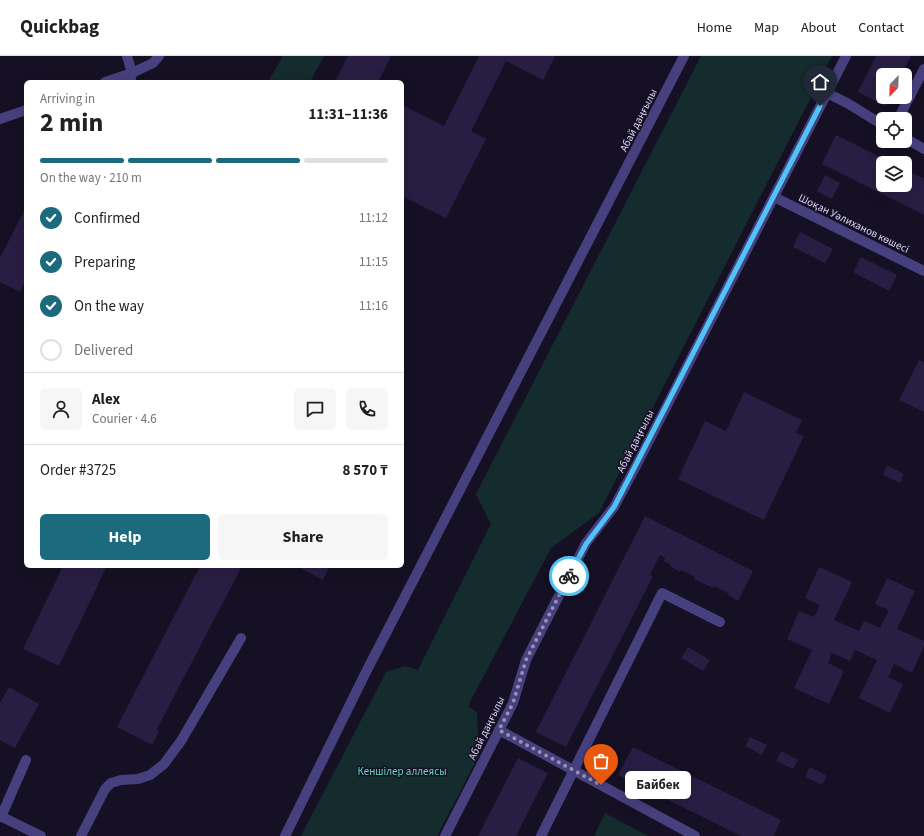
<!DOCTYPE html>
<meta charset="utf-8">
<style>
:root{--surface:#fff;--page:#f6f6f6;--text:#202124;--muted:#757577;--line:#e0e0e0;--accent:#1b6a7d}
body{margin:0;font-family:"Source Sans 3",sans-serif;background:var(--page);color:var(--text);height:100vh;display:flex;flex-direction:column;font-size:15px;white-space:nowrap}
*{box-sizing:border-box;margin:0}
p{font-size:13px;color:var(--muted)}
.icon{flex:none;width:22px;height:22px;fill:none;stroke:currentColor;stroke-width:2;stroke-linecap:round;stroke-linejoin:round}
.map{position:relative;flex:1;overflow:hidden}
.details{position:absolute;left:24px;top:24px;width:380px;height:488px;display:flex;flex-direction:column;background:var(--surface);border-radius:6px;box-shadow:0 4px 16px #0002}
.details>*{flex:none}
.needle{width:26px;rotate:203deg}
.buttons{position:absolute;left:876px;top:12px;display:grid;gap:8px}
.buttons a{display:grid;place-items:center;width:36px;height:36px;border-radius:6px;background:var(--surface);box-shadow:0 4px 16px #0002;font-size:20px}
.pin{position:absolute;display:grid;place-items:center;width:34px;height:34px;color:#fff;margin:-41px -17px;border-radius:50% 50% 50% 0;rotate:-45deg;box-shadow:0 0 4px #0007}
.pin .icon{rotate:45deg}
.courier{position:absolute;display:grid;place-items:center;width:40px;height:40px;margin:-20px;border:3px solid #4fc3f7;border-radius:50%;background:#fff;color:#222;box-shadow:0 1px 5px #0007}
.bubble{position:absolute;height:28px;border-radius:6px;background:var(--surface);box-shadow:0 4px 16px #0002;font-size:13px;font-weight:700;line-height:28px;text-align:center}
.overview em{font-style:normal;font-weight:700}
.overview div{display:flex;flex-direction:column-reverse}
.overview{display:flex;align-items:center;justify-content:space-between;height:68px;padding:0 16px}
h1{font-size:26px;font-weight:700;line-height:30px}
.bar{display:grid;grid-template-columns:repeat(4,1fr);gap:6px 4px;align-content:center;height:48px;padding:0 16px}
.bar i{height:5px;border-radius:3px;background:var(--line)}
.bar .active{background:var(--accent)}
.bar p{grid-column:span 4}
.line{display:flex;align-items:center;gap:10px;padding:0 16px;border-top:1px solid var(--line)}
.line div{flex:1}
.round{display:grid;place-items:center;flex:none;width:42px;height:42px;border-radius:6px;background:var(--page)}
ol{padding:0 16px;list-style:none}
li{display:flex;align-items:center;gap:12px;height:44px}
li p{margin-inline-start:auto}
li .icon{padding:4px;border-radius:50%;background:var(--accent);color:#fff;stroke-width:4}
li:last-child{color:var(--muted)}
li i{width:22px;height:22px;border:2px solid var(--line);border-radius:50%}
.button{display:flex;gap:8px;margin-top:auto;padding:8px 16px}
.button a{flex:1;height:46px;border-radius:6px;background:var(--accent);color:#fff;font-size:16px;font-weight:700;line-height:46px;text-align:center}
.button a+a{background:var(--page);color:var(--text)}
header{display:flex;align-items:center;gap:24px;box-sizing:border-box;height:56px;padding:0 20px;background:var(--surface);border-bottom:1px solid var(--line)}
header strong{font-size:19px}
nav{display:flex;gap:22px;margin-inline-start:auto;font-size:14px}
.map>svg:first-child{display:block}
</style>
<header>
<strong>Quickbag</strong>
<nav><a>Home</a><a>Map</a><a>About</a><a>Contact</a></nav>
</header>
<div class="map">
<svg width="924" height="780" viewBox="0 0 924 780">
<rect width="100%" height="100%" fill="#151023"/>
<g fill="#142c2d">
<polygon points="283,0 324,0 310,26 268,26"/>
<polygon points="701,0 832,0 599,457 551,492 468,650 477,656 479,699 437,780 301,780 386,616 405,610 418,614 491,468 476,438"/>
<polygon points="605,757 648,780 594,780"/>
</g>
<g fill="#281e43">
<polygon points="348,0 391,0 378,26 335,26"/>
<polygon points="479,0 555,0 543,24 506,5 471,75 486,83 446,162 402,140 402,49 444,70"/>
<polygon points="876,0 911,0 901,19 883,19 883,41 890,41 886,50 858,36"/>
<polygon points="836,79 892,107 883,107 883,129 905,129 905,113 924,123 924,159 822,108"/>
<polygon points="825,119 840,127 832,143 817,135"/>
<polygon points="26,151 26,224 20,236 0,226 0,202"/>
<polygon points="800,176 833,193 825,207 793,191"/>
<polygon points="861,201 897,219 889,235 853,216"/>
<polygon points="919,304 924,307 924,356 899,344"/>
<polygon points="744,336 802,364 796,377 804,380 764,464 678,423 705,365 726,375"/>
<polygon points="887,409 904,418 900,427 883,419"/>
<polygon points="645,460 753,515 738,545 728,539 729,538 715,530 713,532 694,523 695,521 681,514 680,516 670,510 671,509 664,505 665,502 660,499 650,519 653,520 566,691 536,676"/>
<polygon points="63,510 107,510 59,610 23,593"/>
<polygon points="200,510 242,510 157,673 159,675 152,689 117,671"/>
<polygon points="296,510 330,510 323,524"/>
<polygon points="819,511 852,526 834,564 859,575 864,565 880,572 889,554 875,548 887,522 915,535 897,573 924,585 924,590 912,617 894,608 888,621 903,628 890,657 859,642 877,604 855,594 850,605 832,597 828,607 844,615 829,648 794,632 812,594 787,583 799,555 814,561 820,549 805,542"/>
<polygon points="688,591 710,604 703,615 681,602"/>
<polygon points="9,631 39,648 15,692 0,684 0,647"/>
<polygon points="750,681 767,689 762,699 745,690"/>
<polygon points="633,691 781,764 773,780 741,780 618,719"/>
<polygon points="781,695 798,704 793,713 776,705"/>
<polygon points="518,702 548,717 516,780 478,780"/>
<polygon points="810,711 827,720 822,729 805,721"/>
</g>
<g fill="none" stroke-linecap="round" stroke-linejoin="round">
<g stroke="#47407e" stroke-width="10">
<polyline points="127,0 132,17 153,7 159,0"/>
<polyline points="105,26 132,17 130,26"/>
<polyline points="827,37 847,47 883,69"/>
<polyline points="0,63 26,54"/>
<polyline points="898,63 924,13"/>
<polyline points="905,82 924,93"/>
<polyline points="774,141 924,215"/>
<polyline points="499,674 695,780"/>
<polyline points="0,760 41,780"/>
<polyline points="1,761 26,704"/>
<polyline points="81,780 105,733 111,727 121,724 138,723 150,719 164,708 181,685 241,582"/>
<polyline points="285,780 367,614 684,0"/>
<polyline points="445,780 513,647 526,604 586,487 614,451 636,410 846,0"/>
<polyline points="541,780 662,537 720,566"/>
</g>
</g>
<g fill="none" stroke-linecap="round" stroke-linejoin="round">
<polyline stroke="#9791af" stroke-width="4" stroke-dasharray="0 7.2" points="569,520 526,604 513,647 499,674 601,729"/>
<polyline stroke="#4fc3f7" stroke-width="5" points="569,520 586,488 614,451 628,424 820,50"/>
</g>
<g text-anchor="middle" stroke-width="3" stroke-linejoin="round" paint-order="stroke">
<g font-size="11" fill="#ddd6fb" stroke="#151023">
<text transform="translate(638 64) rotate(-63)" y="4">Абай даңғылы</text>
<text transform="translate(854 167) rotate(26)" y="4">Шоқан Уәлиханов көшесі</text>
<text transform="translate(635 385) rotate(-63)" y="4">Абай даңғылы</text>
<text transform="translate(486 672) rotate(-64)" y="4">Абай даңғылы</text>
</g>
<g font-size="11" fill="#68d5c3" stroke="#151023">
<text x="402" y="719">Кеншілер аллеясы</text>
</g>
</g>
</svg>
<div class="buttons">
<a><svg class="needle" viewBox="-14 -14 28 28"><path d="M0-13l5 13h-10z" fill="#e53935"/><path d="M0 13l5-13h-10z" fill="#757577"/></svg></a>
<a><svg class="icon" aria-label="locate" viewBox="0 0 24 24"><circle cx="12" cy="12" r="6"/><path d="M12 2v4M12 18v4M2 12h4M18 12h4"/></svg></a>
<a><svg class="icon" aria-label="layers" viewBox="0 0 24 24"><path d="M12 4l9 5-9 5-9-5zM3 14l9 5 9-5"/></svg></a>
</div>
<div class="pin" style="left:601px;top:729px;background:#ea580c"><svg class="icon" aria-label="bag" viewBox="0 0 24 24"><path d="M5 8h14l-1 12H6zM9 8a3 3 0 0 1 6 0"/></svg></div>
<div class="pin" style="left:820px;top:50px;background:#1f2937"><svg class="icon" aria-label="home" viewBox="0 0 24 24"><path d="M3 11l9-7 9 7M6 9v11h12V9"/></svg></div>
<div class="courier" style="left:569px;top:520px"><svg class="icon" aria-label="bike" viewBox="0 0 24 24"><circle cx="6" cy="16" r="4"/><circle cx="18" cy="16" r="4"/><path d="M6 16l4-8h5l3 8M10 8l3 8H6M13 5h3"/></svg></div>
<div class="bubble" style="left:625px;top:715px;width:66px">Байбек</div>
<section class="details">
<div class="overview"><div><h1>2 min</h1><p>Arriving in</p></div><em>11:31–11:36</em></div>
<div class="bar"><i class="active"></i><i class="active"></i><i class="active"></i><i></i><p>On the way · 210 m</p></div>
<ol>
<li><svg class="icon" aria-label="check" viewBox="0 0 24 24"><path d="M5 12l5 5 9-10"/></svg>Confirmed<p>11:12</p></li>
<li><svg class="icon" aria-label="check" viewBox="0 0 24 24"><path d="M5 12l5 5 9-10"/></svg>Preparing<p>11:15</p></li>
<li><svg class="icon" aria-label="check" viewBox="0 0 24 24"><path d="M5 12l5 5 9-10"/></svg>On the way<p>11:16</p></li>
<li><i></i>Delivered</li>
</ol>
<div class="line" style="height:72px"><a class="round"><svg class="icon" aria-label="person" viewBox="0 0 24 24"><circle cx="12" cy="8" r="4"/><path d="M4 21q1-7 8-7t8 7"/></svg></a><div><b>Alex</b><p>Courier · 4.6</p></div><a class="round"><svg class="icon" aria-label="chat" viewBox="0 0 24 24"><path d="M4 5h16v11H9l-5 4z"/></svg></a><a class="round"><svg class="icon" aria-label="phone" viewBox="0 0 24 24"><path d="M5 4h4l2 5-3 2q2 4 5 5l2-3 5 2v4C11 20 4 13 5 4z"/></svg></a></div>
<div class="line" style="height:52px"><div>Order #3725</div><b>8 570 ₸</b></div>
<div class="button"><a>Help</a><a>Share</a></div>
</section>
</div>
